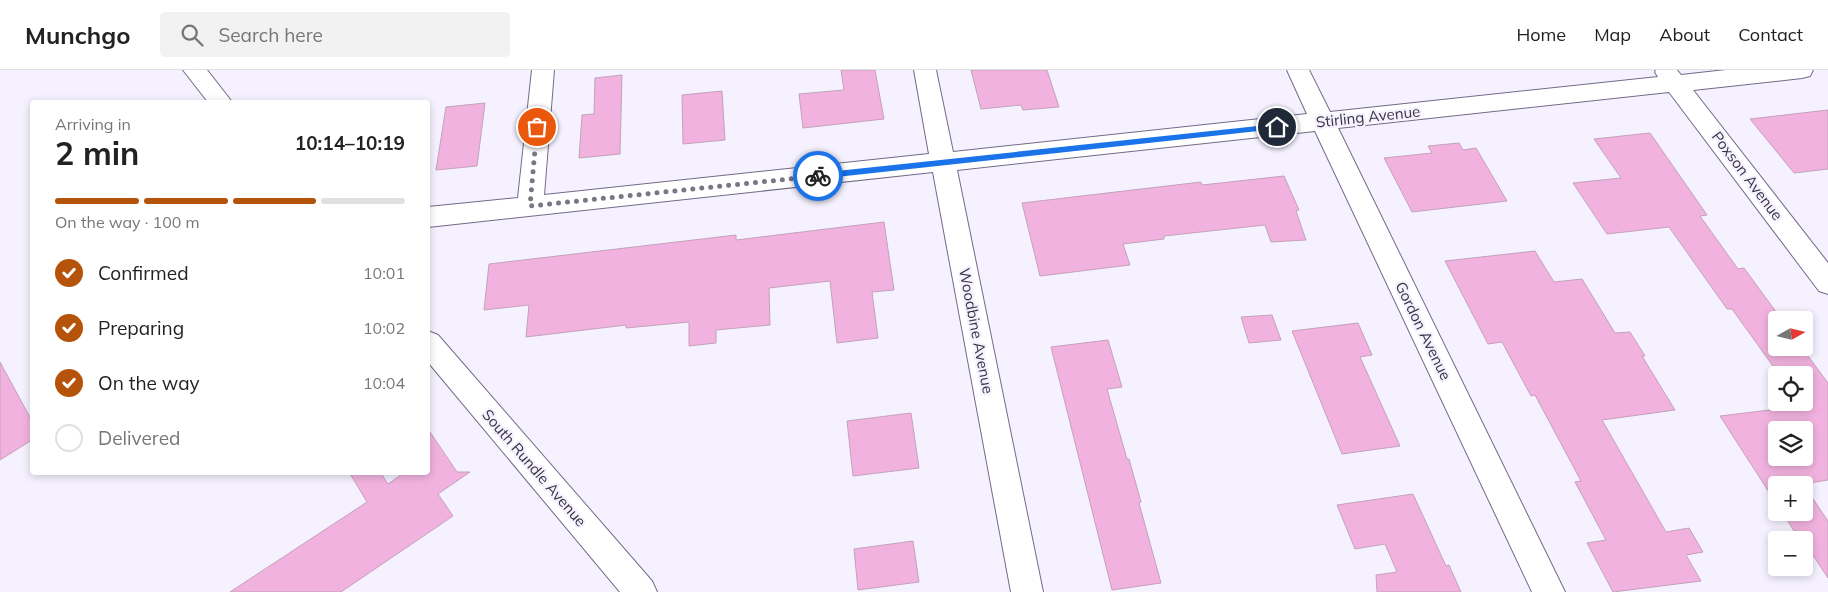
<!DOCTYPE html>
<meta charset="utf-8">
<style>
:root{--surface:#fff;--page:#f2f2f2;--text:#222;--muted:#767676;--line:#e0e0e0;--accent:#b45309}
body{margin:0;font-family:Mulish,sans-serif;background:var(--page);color:var(--text);height:100vh;display:flex;flex-direction:column;font-size:19px;white-space:nowrap}
*{box-sizing:border-box;margin:0}
p{font-size:16px;color:var(--muted)}
.icon{flex:none;width:28px;height:28px;fill:none;stroke:currentColor;stroke-width:2;stroke-linecap:round;stroke-linejoin:round}
.map{position:relative;flex:1;overflow:hidden}
.details{position:absolute;left:30px;top:30px;width:400px;height:375px;display:flex;flex-direction:column;background:var(--surface);border-radius:5px;box-shadow:0 2px 8px #0003}
.details>*{flex:none}
.needle{width:32px;rotate:82deg}
.controls{position:absolute;left:1768px;top:241px;display:grid;gap:10px}
.controls a{display:grid;place-items:center;width:45px;height:45px;border-radius:5px;background:var(--surface);box-shadow:0 2px 8px #0003;font-size:25px}
.pin{position:absolute;display:grid;place-items:center;width:42px;height:42px;color:#fff;margin:-21px;border:2px solid #fff;border-radius:50%;box-shadow:0 1px 5px #0007}
.courier{position:absolute;display:grid;place-items:center;width:50px;height:50px;margin:-25px;border:4px solid #1a73e8;border-radius:50%;background:#fff;color:#222;box-shadow:0 1px 6px #0007}
.headline em{font-style:normal;font-weight:700}
.headline div{display:flex;flex-direction:column-reverse}
.headline{display:flex;align-items:center;justify-content:space-between;height:85px;padding:0 25px}
h1{font-size:32px;font-weight:700;line-height:38px}
.bar{display:grid;grid-template-columns:repeat(4,1fr);gap:8px 5px;align-content:center;height:60px;padding:0 25px}
.bar i{height:6px;border-radius:4px;background:var(--line)}
.bar .active{background:var(--accent)}
.bar p{grid-column:span 4}
ol{padding:0 25px;list-style:none}
li{display:flex;align-items:center;gap:15px;height:55px}
li p{margin-inline-start:auto}
li .icon{padding:5px;border-radius:50%;background:var(--accent);color:#fff;stroke-width:4}
li:last-child{color:var(--muted)}
li i{width:28px;height:28px;border:2px solid var(--line);border-radius:50%}
header{display:flex;align-items:center;gap:30px;box-sizing:border-box;height:70px;padding:0 25px;background:var(--surface);border-bottom:1px solid var(--line)}
header strong{font-size:24px}
nav{display:flex;gap:28px;margin-inline-start:auto;font-size:18px}
.search{width:350px;height:45px;background:var(--page);display:flex;align-items:center;gap:12px;box-sizing:border-box;padding:0 18px;border-radius:5px;color:var(--muted);font-size:19px}
.map>svg:first-child{display:block}
</style>
<header>
<strong>Munchgo</strong>
<div class="search"><svg class="icon" aria-label="search" viewBox="0 0 24 24"><circle cx="10" cy="10" r="6"/><path d="M15 15l6 6"/></svg>Search here</div>
<nav><a>Home</a><a>Map</a><a>About</a><a>Contact</a></nav>
</header>
<div class="map">
<svg width="1828" height="522" viewBox="0 0 1828 522">
<rect width="100%" height="100%" fill="#f5f1ff"/>
<g fill="#f1b2df" stroke="#c3a2b9" fill-rule="evenodd">
<polygon points="841,0 875,0 884,49 803,58 799,24 844,20"/>
<polygon points="971,0 1047,0 1059,37 1023,40 1021,35 981,39"/>
<polygon points="622,5 620,84 579,88 582,45 594,44 595,8"/>
<polygon points="722,21 725,70 683,74 682,25"/>
<polygon points="485,33 477,96 436,100 446,37"/>
<polygon points="1828,40 1828,99 1794,103 1750,49"/>
<path d="M1650,63l57,82 -7,1 38,53 6,-1 38,52h-6v28h26l26,35v97l-25,4 25,37v57l-31,-47h-3l-12,-19h22v-27h-28v18l-56,-87 74,-9 -3,-5h13v-27h-28v6l-5,-7 7,-1 -46,-64h-5l-58,-82 -62,7 -34,-51 48,-5 -27,-39zM1776,360h28v28h-28z"/>
<polygon points="1459,73 1463,80 1476,78 1507,131 1412,142 1384,88 1432,83 1428,76"/>
<polygon points="1284,106 1299,140 1296,141 1306,170 1271,172 1265,155 1164,166 1164,169 1123,174 1130,195 1040,206 1022,133 1201,112 1202,115"/>
<polygon points="884,152 894,220 872,222 878,268 837,273 830,211 769,218 770,255 716,260 716,273 689,276 689,252 626,258 626,255 526,267 529,235 484,240 489,194 736,165 736,170"/>
<polygon points="1535,181 1554,212 1582,209 1615,263 1630,262 1645,286 1642,286 1675,340 1602,350 1666,462 1689,458 1703,482 1686,485 1701,511 1613,522 1587,473 1606,470 1575,412 1581,411 1535,325 1531,326 1502,272 1488,274 1445,191"/>
<polygon points="1272,245 1281,270 1249,273 1241,247"/>
<polygon points="1358,253 1372,285 1360,287 1400,376 1342,384 1292,261"/>
<polygon points="1108,270 1122,317 1107,319 1127,389 1129,389 1141,432 1139,433 1161,513 1112,520 1051,277"/>
<polygon points="0,292 32,351 32,370 0,390"/>
<polygon points="911,343 919,398 853,406 847,351"/>
<polygon points="428,359 457,402 470,402 438,424 453,446 341,522 230,522 367,432 349,402 380,402 388,414 405,402 428,402"/>
<polygon points="1413,424 1446,496 1449,495 1461,522 1377,522 1376,505 1397,502 1385,474 1355,479 1337,435"/>
<polygon points="913,471 919,512 858,520 854,479"/>
</g>
<g fill="none" stroke-linecap="round" stroke-linejoin="round">
<defs>
<g id="street">
<polygon points="183,0 207,0 232,32 208,32"/>
<polygon points="532,0 554,0 544,125 929,84 914,0 936,0 953,82 1307,44 1287,0 1309,0 1330,42 1658,7 1655,2 1656,0 1677,0 1681,5 1726,0 1813,0 1810,6 1802,8 1693,20 1828,193 1828,224 1819,221 1669,22 1338,58 1565,522 1532,522 1315,61 957,100 1043,522 1011,522 933,102 428,157 428,137 518,128"/>
<polygon points="428,261 438,265 652,511 657,522 620,522 428,292"/>
</g>
</defs>
<use href="#street" stroke="#736a89" stroke-width="2"/>
<use href="#street" fill="#fff" fill-rule="evenodd"/>
</g>
<polygon fill="#1a73e8" points="1277,54 1280,57 1277,59 818,109 815,106 818,103"/>
<g fill="none" stroke-linecap="round" stroke-linejoin="round">
<polyline stroke="#7b7684" stroke-width="5" stroke-dasharray="0 9" points="537,57 530,136 818,106"/>
</g>
<g text-anchor="middle" stroke-width="4.5" stroke-linejoin="round" paint-order="stroke">
<g font-size="15" fill="#393442" stroke="#f5f1ff">
<text transform="translate(1368 47) rotate(-6)" y="5">Stirling Avenue</text>
<text transform="translate(1747 106) rotate(53)" y="5">Poxson Avenue</text>
<text transform="translate(976 261) rotate(79)" y="5">Woodbine Avenue</text>
<text transform="translate(1423 261) rotate(64)" y="5">Gordon Avenue</text>
<text transform="translate(534 398) rotate(49)" y="5">South Rundle Avenue</text>
</g>
</g>
</svg>
<div class="controls">
<a><svg class="needle" viewBox="-14 -14 28 28"><path d="M0-13l5 13h-10z" fill="#e53935"/><path d="M0 13l5-13h-10z" fill="#767676"/></svg></a>
<a><svg class="icon" aria-label="locate" viewBox="0 0 24 24"><circle cx="12" cy="12" r="6"/><path d="M12 2v4M12 18v4M2 12h4M18 12h4"/></svg></a>
<a><svg class="icon" aria-label="layers" viewBox="0 0 24 24"><path d="M12 4l9 5-9 5-9-5zM3 14l9 5 9-5"/></svg></a>
<a>+</a>
<a>−</a>
</div>
<div class="pin" style="left:537px;top:57px;background:#ea580c"><svg class="icon" aria-label="bag" viewBox="0 0 24 24"><path d="M5 8h14l-1 12H6zM9 8a3 3 0 0 1 6 0"/></svg></div>
<div class="pin" style="left:1277px;top:57px;background:#1f2937"><svg class="icon" aria-label="home" viewBox="0 0 24 24"><path d="M3 11l9-7 9 7M6 9v11h12V9"/></svg></div>
<div class="courier" style="left:818px;top:106px"><svg class="icon" aria-label="bike" viewBox="0 0 24 24"><circle cx="6" cy="16" r="4"/><circle cx="18" cy="16" r="4"/><path d="M6 16l4-8h5l3 8M10 8l3 8H6M13 5h3"/></svg></div>
<section class="details">
<div class="headline"><div><h1>2 min</h1><p>Arriving in</p></div><em>10:14–10:19</em></div>
<div class="bar"><i class="active"></i><i class="active"></i><i class="active"></i><i></i><p>On the way · 100 m</p></div>
<ol>
<li><svg class="icon" aria-label="check" viewBox="0 0 24 24"><path d="M5 12l5 5 9-10"/></svg>Confirmed<p>10:01</p></li>
<li><svg class="icon" aria-label="check" viewBox="0 0 24 24"><path d="M5 12l5 5 9-10"/></svg>Preparing<p>10:02</p></li>
<li><svg class="icon" aria-label="check" viewBox="0 0 24 24"><path d="M5 12l5 5 9-10"/></svg>On the way<p>10:04</p></li>
<li><i></i>Delivered</li>
</ol>
</section>
</div>
